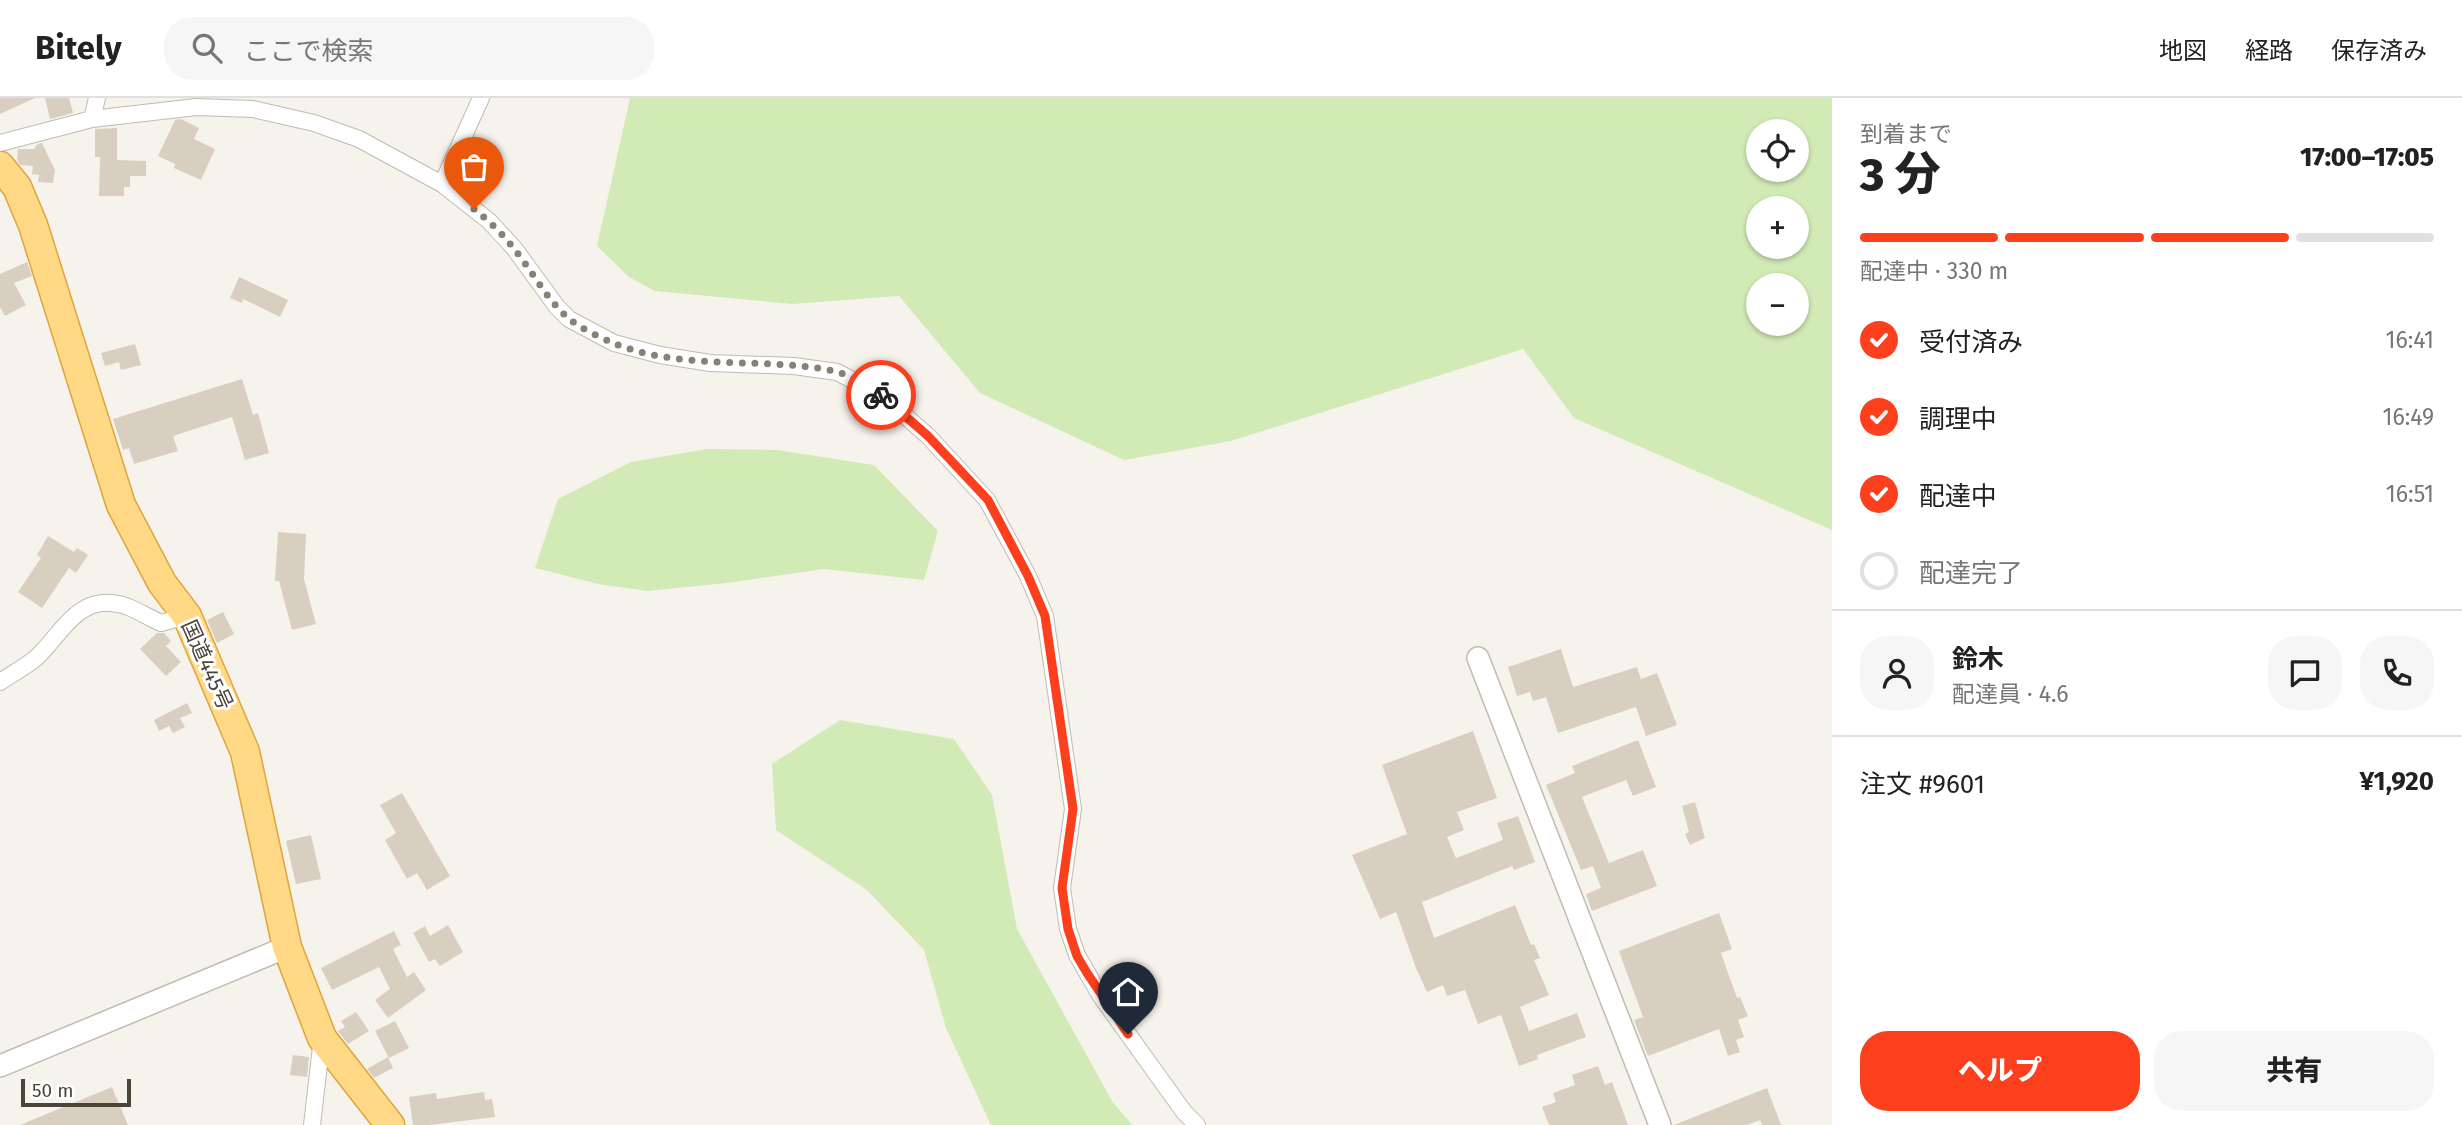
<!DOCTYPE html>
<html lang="ja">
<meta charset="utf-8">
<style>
:root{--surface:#fff;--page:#f6f6f6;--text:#222;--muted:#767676;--line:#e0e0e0;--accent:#fc3f1d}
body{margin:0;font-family:"Fira Sans","Noto Sans JP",sans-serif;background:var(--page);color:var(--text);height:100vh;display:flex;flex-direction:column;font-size:26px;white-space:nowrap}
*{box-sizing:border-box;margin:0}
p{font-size:23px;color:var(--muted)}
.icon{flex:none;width:38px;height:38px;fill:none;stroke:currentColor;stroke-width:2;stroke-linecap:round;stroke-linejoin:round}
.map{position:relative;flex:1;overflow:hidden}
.side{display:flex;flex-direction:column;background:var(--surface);width:630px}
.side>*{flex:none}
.fabs{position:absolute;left:1746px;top:21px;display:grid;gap:14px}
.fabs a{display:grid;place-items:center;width:63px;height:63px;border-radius:50%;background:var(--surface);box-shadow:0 2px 5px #0004;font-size:35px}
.scale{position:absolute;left:21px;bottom:18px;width:110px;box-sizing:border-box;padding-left:7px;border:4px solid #4b4439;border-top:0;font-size:19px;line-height:24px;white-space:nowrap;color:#4b4439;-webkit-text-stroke:5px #fff;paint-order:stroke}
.pin{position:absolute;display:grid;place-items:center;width:60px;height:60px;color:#fff;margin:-72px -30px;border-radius:50% 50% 50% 0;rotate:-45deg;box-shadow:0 0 7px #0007}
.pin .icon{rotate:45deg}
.courier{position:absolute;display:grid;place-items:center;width:70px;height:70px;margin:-35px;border:5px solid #fc3f1d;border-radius:50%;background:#fff;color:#222;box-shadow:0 2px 9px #0007}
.head em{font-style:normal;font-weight:800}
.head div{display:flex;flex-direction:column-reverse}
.head{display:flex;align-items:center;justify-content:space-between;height:119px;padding:0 28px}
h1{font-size:46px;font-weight:800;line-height:52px}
.bar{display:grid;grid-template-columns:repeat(4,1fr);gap:10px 7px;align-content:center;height:84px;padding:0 28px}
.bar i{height:9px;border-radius:5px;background:var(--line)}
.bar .on{background:var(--accent)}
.bar p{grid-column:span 4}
.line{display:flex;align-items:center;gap:18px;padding:0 28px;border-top:2px solid var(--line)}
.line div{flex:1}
.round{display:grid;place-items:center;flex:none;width:74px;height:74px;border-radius:28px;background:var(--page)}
ol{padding:0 28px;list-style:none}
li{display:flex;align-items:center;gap:21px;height:77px}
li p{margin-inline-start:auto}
li .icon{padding:7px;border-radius:50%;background:var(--accent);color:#fff;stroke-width:4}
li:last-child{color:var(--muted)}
li i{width:38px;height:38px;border:4px solid var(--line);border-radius:50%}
.primary-button{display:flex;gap:14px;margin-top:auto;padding:14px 28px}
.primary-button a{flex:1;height:80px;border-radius:28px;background:var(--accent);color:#fff;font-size:28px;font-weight:800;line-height:80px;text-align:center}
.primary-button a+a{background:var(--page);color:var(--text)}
header{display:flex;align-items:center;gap:42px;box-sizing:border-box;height:98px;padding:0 35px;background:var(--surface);border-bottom:2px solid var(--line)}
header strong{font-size:33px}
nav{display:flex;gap:38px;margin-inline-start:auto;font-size:24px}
.search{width:490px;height:63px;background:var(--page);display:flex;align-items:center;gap:18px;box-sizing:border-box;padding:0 24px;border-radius:28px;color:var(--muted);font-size:26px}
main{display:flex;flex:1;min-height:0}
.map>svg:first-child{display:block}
</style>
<header>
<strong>Bitely</strong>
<div class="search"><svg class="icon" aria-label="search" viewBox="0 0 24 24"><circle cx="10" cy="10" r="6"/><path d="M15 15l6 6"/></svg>ここで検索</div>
<nav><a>地図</a><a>経路</a><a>保存済み</a></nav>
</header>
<main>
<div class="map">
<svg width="1832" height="1027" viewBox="0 0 1832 1027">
<rect width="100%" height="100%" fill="#f6f3ec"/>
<g fill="#d2eab5" fill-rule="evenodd">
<path d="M630,0h1202v432l-258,-112 -51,-69 -292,92 -107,19 -144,-67 -81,-97 -107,8 -137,-13 -26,-14 -32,-31zM1759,33h38v39h-38zM1759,110h38v39h-38zM1759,187h38v39h-38z"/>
<polygon points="706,351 777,352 874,367 938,433 924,482 823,471 727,485 647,493 598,486 535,470 558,401 631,364"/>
<polygon points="840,622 954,641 992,697 1017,831 1112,1003 1132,1027 991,1027 946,930 924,852 867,792 776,732 772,666"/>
</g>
<g fill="#d8cfc1">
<polygon points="0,0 35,0 0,16"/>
<polygon points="45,0 69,0 73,15 50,21"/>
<polygon points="181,21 199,30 194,41 215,51 201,82 174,70 175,66 158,58 175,22"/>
<polygon points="117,30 117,62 146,63 146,78 130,78 130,89 124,89 124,98 99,98 100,59 95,59 95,31"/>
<polygon points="42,45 55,72 53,85 38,84 39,77 32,76 33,68 20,67 17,62 18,51 35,51 36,47"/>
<polygon points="27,164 32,178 14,185 26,207 5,218 0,209 0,176"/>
<polygon points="239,179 288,202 280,219 243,201 242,205 230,200"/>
<polygon points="135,246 141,267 121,272 119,264 105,268 101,255"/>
<polygon points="242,281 253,317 258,315 269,355 245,362 232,319 173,338 178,353 134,366 129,350 123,352 113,321"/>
<polygon points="278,434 306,436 304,481 316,526 292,532 279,483 275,483"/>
<polygon points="48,438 74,454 77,450 88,457 76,475 69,470 42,510 18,494 41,460 37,457"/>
<polygon points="223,514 234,536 217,545 207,522"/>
<polygon points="157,535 164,535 171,543 166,548 181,564 166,578 140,551"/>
<polygon points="1561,551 1573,589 1637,569 1641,581 1657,575 1677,627 1646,638 1636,609 1558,635 1546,599 1533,603 1530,594 1517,598 1508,569"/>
<polygon points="187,605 192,615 180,620 185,629 173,635 169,628 159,633 154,622"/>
<polygon points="1473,633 1497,700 1457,714 1464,732 1447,739 1456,760 1503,742 1497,725 1518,718 1535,764 1514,772 1512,768 1422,804 1434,840 1515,807 1531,847 1534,846 1540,860 1534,862 1549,897 1520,909 1529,933 1577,915 1586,939 1537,957 1538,961 1519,968 1501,917 1478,926 1465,892 1447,898 1443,887 1427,894 1416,870 1396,814 1380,821 1352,757 1407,736 1382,667"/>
<polygon points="1638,642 1656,689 1633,698 1626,682 1582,699 1609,765 1643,752 1657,788 1592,813 1586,796 1601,790 1593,768 1581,772 1546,687 1575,675 1572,668"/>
<polygon points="402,695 450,778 427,792 417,775 407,781 385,742 396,735 380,707"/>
<polygon points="1695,704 1705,740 1690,747 1685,736 1689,734 1682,708"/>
<polygon points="311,737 321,781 296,786 286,743"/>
<polygon points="1719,815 1732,851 1721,855 1737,900 1740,899 1748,918 1738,922 1744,939 1736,942 1740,954 1728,958 1719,931 1648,958 1634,922 1643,919 1619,853"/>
<polygon points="448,827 463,854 440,868 435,861 429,864 413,835 425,828 430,838"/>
<polygon points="394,833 401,847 393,851 407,879 414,874 426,892 388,920 375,902 390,891 379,869 332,892 321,870"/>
<polygon points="356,914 369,933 348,946 338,933 345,929 341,923"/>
<polygon points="395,923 409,950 389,960 375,933"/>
<polygon points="293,957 309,959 307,979 290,977"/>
<polygon points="388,959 393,970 374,980 367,971"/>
<polygon points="1598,968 1605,987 1612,984 1628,1027 1549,1027 1542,1009 1556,1004 1553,995 1575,987 1572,977"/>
<polygon points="112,989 128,1027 20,1027"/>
<polygon points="1767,990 1781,1027 1762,1027 1760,1022 1747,1027 1674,1027"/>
<polygon points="484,994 485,1002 492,1001 495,1019 430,1027 413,1027 409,999 436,995 437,1001"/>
</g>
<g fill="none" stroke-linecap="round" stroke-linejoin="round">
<defs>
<g id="minor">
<polyline points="92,21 97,0"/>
<polyline points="0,45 92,21 196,9 253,11 314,25 359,41 442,86 489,123 514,150 557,209 569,221 614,245 660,257 710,265 794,268 837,274 881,297 928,338 987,402 1028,478 1045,518 1073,711 1062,790 1068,831 1077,857 1100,897 1184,1014 1197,1027"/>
<polyline points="442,86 481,0"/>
<path d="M0,584c12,-8 25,-15 36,-24 22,-20 40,-59 75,-55 18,1 34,13 50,20l26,-7"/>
<polyline points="312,1027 322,940"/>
</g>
<g id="tertiary">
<polyline points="1478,560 1660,1027"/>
<polyline points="0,968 287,849"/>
</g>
<polyline id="trunk" points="0,68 17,89 33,127 121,407 162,485 187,518 245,654 287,849 322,940 390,1027"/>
</defs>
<use href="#minor" stroke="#c2bbae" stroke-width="18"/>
<use href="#tertiary" stroke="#c2bbae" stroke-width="24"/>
<use href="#trunk" stroke="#e0a43c" stroke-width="31"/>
<use href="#minor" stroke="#fff" stroke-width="16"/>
<use href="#tertiary" stroke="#fff" stroke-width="21"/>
<use href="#trunk" stroke="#ffd985" stroke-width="28"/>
</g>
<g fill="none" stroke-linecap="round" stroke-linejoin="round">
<path stroke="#878178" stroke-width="7" stroke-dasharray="0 12.6" d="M474,111c15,12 29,25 41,41 17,21 31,48 52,67 11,10 32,20 46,26 72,29 149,13 221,28 17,4 33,16 47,24"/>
<polyline stroke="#fc3f1d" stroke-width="9" points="881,297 928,338 988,402 1028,478 1045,518 1073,711 1062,790 1068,831 1077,858 1087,875 1128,936"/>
</g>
<g text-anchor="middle" stroke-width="6" stroke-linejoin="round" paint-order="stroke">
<g font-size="21" fill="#4b4439" stroke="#fff">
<text transform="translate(207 567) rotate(66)" y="7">国道445号</text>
</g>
</g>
</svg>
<div class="fabs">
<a><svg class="icon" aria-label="locate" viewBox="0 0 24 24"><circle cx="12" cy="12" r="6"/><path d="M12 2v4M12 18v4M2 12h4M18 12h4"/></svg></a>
<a>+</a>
<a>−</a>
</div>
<div class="scale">50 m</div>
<div class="pin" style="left:474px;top:111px;background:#ea580c"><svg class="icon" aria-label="bag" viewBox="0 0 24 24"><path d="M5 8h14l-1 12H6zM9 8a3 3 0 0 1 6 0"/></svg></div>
<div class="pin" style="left:1128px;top:936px;background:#1f2937"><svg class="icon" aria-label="home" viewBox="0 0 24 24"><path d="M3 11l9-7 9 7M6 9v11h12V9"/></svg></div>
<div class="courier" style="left:881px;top:297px"><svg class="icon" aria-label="bike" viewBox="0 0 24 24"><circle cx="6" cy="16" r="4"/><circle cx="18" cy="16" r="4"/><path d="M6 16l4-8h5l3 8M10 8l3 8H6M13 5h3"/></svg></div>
</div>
<section class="side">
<div class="head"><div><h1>3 分</h1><p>到着まで</p></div><em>17:00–17:05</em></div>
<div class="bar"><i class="on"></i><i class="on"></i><i class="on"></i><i></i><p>配達中 · 330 m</p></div>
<ol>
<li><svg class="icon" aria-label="check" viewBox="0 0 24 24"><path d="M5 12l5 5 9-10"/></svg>受付済み<p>16:41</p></li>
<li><svg class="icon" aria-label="check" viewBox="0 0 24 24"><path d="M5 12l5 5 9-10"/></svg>調理中<p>16:49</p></li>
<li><svg class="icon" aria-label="check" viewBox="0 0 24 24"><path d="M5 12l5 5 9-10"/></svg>配達中<p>16:51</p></li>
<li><i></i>配達完了</li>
</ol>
<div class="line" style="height:126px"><a class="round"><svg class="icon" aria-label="person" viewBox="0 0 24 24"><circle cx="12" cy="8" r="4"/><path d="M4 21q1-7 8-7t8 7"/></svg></a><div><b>鈴木</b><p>配達員 · 4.6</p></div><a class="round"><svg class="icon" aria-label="chat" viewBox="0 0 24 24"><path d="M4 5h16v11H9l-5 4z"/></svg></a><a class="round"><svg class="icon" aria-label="phone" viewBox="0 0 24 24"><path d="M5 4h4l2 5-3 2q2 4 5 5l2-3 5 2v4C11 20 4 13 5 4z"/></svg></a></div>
<div class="line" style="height:91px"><div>注文 #9601</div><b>¥1,920</b></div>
<div class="primary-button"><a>ヘルプ</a><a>共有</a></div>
</section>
</main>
